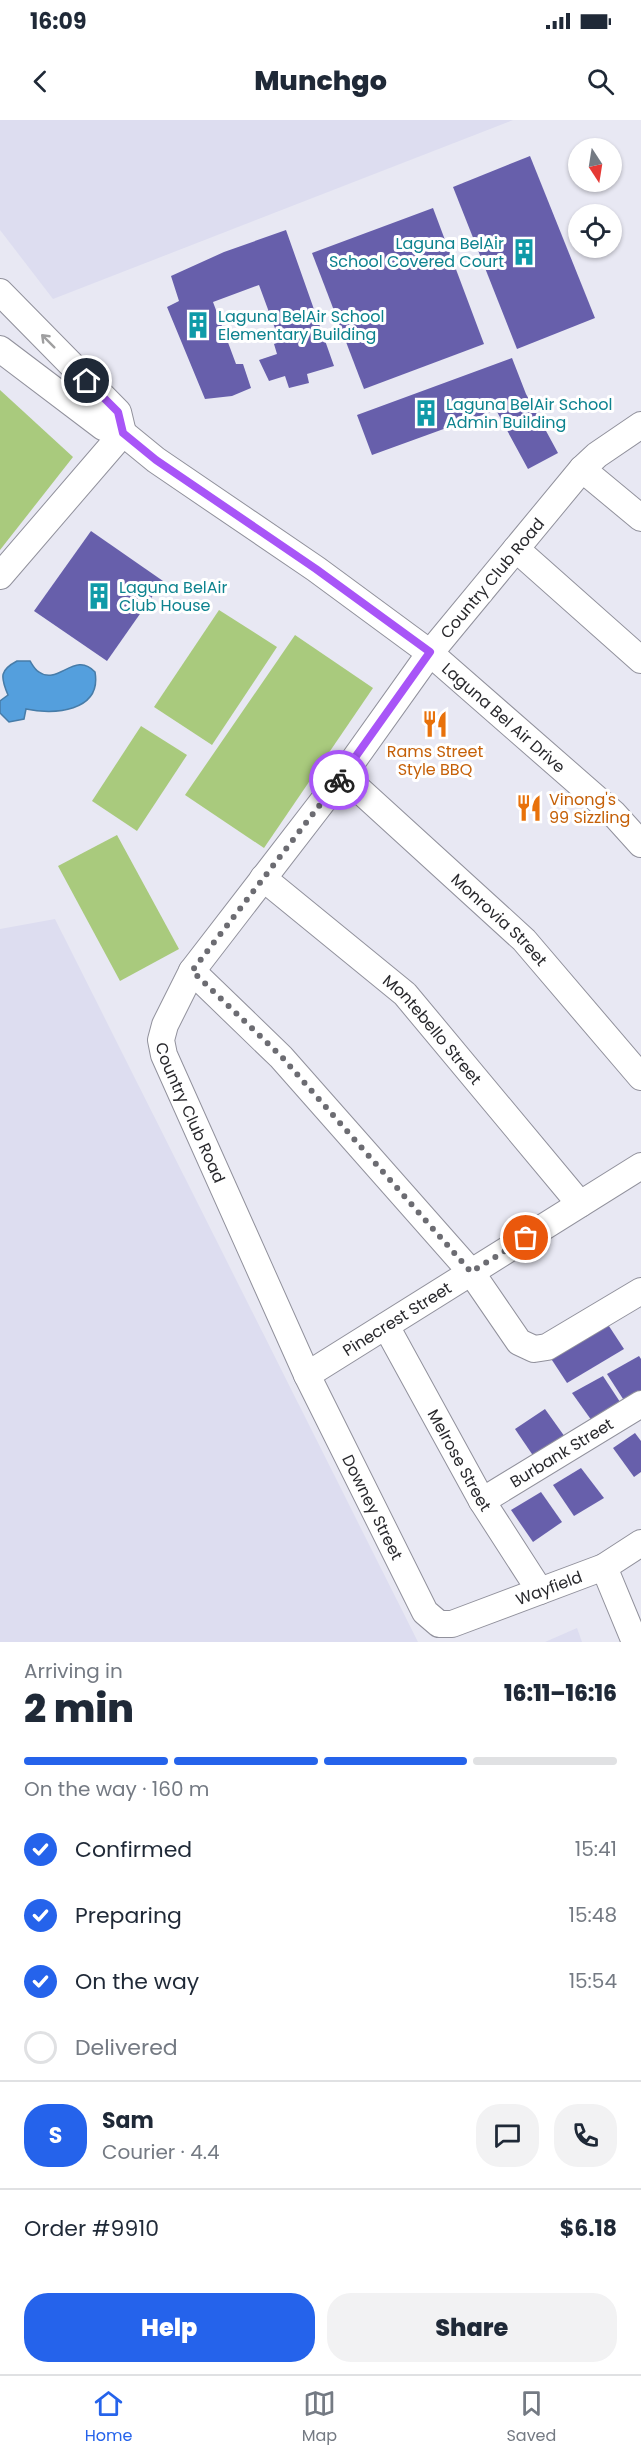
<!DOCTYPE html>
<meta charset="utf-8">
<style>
:root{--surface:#fff;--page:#f2f2f3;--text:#1f2937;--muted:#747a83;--line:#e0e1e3;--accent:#2563eb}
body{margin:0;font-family:Poppins,sans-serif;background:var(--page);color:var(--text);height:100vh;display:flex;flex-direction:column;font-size:22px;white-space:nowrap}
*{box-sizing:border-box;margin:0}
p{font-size:20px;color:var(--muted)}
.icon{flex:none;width:33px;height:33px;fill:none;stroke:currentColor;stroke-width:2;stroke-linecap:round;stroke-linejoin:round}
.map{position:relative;height:1522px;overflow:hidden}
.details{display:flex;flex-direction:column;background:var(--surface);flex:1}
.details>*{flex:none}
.needle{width:39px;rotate:168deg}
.fabs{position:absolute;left:568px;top:18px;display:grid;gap:12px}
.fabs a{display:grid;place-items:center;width:54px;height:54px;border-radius:50%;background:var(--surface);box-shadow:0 2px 4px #0004;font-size:30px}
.pin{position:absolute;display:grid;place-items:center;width:51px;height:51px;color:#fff;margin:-26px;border:3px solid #fff;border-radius:50%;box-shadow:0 2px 6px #0007}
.courier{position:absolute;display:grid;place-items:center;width:60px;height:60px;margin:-30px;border:4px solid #a855f7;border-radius:50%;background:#fff;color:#222;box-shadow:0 2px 8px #0007}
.summary em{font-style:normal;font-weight:800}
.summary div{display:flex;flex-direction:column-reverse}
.summary{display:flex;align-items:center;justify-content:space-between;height:102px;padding:0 24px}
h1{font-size:39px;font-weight:800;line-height:45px}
.bar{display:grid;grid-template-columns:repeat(4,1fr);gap:9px 6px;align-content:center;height:72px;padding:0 24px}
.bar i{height:8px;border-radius:4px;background:var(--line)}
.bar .active{background:var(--accent)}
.bar p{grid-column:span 4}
.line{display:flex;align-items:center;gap:15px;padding:0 24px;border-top:2px solid var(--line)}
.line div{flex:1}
.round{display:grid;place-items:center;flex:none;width:63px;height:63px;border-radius:24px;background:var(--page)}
ol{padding:0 24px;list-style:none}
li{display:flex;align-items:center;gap:18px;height:66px}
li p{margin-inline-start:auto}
li .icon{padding:6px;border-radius:50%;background:var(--accent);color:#fff;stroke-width:4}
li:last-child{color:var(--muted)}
li i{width:33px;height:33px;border:3px solid var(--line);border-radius:50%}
.primary-button{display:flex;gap:12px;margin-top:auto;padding:12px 24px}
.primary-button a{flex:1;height:69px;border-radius:24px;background:var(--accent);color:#fff;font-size:24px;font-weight:800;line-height:69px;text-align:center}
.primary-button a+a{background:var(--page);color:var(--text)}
.status{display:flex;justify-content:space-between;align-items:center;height:42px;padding:0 30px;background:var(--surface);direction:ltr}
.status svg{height:16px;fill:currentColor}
header{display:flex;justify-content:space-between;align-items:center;height:78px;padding:0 24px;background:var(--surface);font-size:27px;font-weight:800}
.menu{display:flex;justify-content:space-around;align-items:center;height:84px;border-top:2px solid var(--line);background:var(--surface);font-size:16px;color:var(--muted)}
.menu a{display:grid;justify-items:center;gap:3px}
.menu .active{color:var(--accent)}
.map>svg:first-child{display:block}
</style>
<div class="status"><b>16:09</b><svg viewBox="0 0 49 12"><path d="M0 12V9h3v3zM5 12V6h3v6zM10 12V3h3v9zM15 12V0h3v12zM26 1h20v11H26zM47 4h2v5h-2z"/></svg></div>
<header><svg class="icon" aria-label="back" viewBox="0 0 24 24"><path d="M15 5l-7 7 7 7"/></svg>Munchgo<svg class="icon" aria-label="search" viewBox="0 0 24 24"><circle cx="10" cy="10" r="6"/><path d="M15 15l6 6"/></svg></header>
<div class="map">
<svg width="641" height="1522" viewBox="0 0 641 1522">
<rect width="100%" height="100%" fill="#e8e8f3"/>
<g fill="#ddddf0">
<polygon points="0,0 513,0 53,179 0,110"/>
<polygon points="55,799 418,1522 0,1522 0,809"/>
<polygon points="577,1508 582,1522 545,1522"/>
</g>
<g fill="#a9ca7d">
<polygon points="0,270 73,337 0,430"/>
<polygon points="219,490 277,527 212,625 154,587"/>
<polygon points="295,515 373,568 264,728 185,675"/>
<polygon points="141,606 187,635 137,711 92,681"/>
<polygon points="117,715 179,829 120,861 58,746"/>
</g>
<path fill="#549fdd" stroke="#477ca8" stroke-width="1.5" d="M17,541h13c2,3 5,9 9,11 19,14 36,-22 56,0 7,40 -42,43 -69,37l-2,10 -15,3 -9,-9v-12l8,-6c-8,-19 -8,-25 9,-34z"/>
<g fill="#675fab">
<polygon points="530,36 595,198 517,229 453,67"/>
<polygon points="433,88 484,224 364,269 312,133"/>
<polygon points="286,110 334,246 307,254 309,263 289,268 285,256 269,261 259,240 277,234 274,224 280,222 259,165 213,182 236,244 243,244 251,268 232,276 205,279 167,187 179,181 171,156 224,132"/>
<polygon points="512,238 526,274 558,333 528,349 496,290 372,335 357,295"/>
<polygon points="91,411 163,461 107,541 34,491"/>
<polygon points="605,1200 624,1229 567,1263 548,1234"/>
<polygon points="639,1236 641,1239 641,1273 625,1282 607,1254"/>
<polygon points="603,1256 622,1285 592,1301 572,1273"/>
<polygon points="545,1289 565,1317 534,1337 515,1309"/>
<polygon points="635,1313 641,1321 641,1352 634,1357 613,1328"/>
<polygon points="581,1348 604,1378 574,1396 553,1365"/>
<polygon points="541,1372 562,1402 533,1422 511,1390"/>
</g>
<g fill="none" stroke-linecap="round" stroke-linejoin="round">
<defs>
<g id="minor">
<polyline points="0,172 118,292 123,313"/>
<path id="s1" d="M0,229l103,78 20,6 33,27 160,109 114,84 183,160 28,31"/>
<path id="s2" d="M641,305l-44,30 -15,14 -152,184 -87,122 -151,196 -27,54 -4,15 3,15 143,320 118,237 14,12h13l152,-57 37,-24"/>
<polyline points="582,349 641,398"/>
<polyline points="516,429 641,540"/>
<polyline points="0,456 123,313"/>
<path id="s3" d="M343,655l181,165 117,137"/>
<path id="s4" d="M263,758l142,116 175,210"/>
<polyline points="192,851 281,937 471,1152 519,1222 534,1229 547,1227 641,1171"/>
<path id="s5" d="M386,1206l96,175 58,90"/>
<path id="s6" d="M307,1255l334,-209"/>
<path id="s7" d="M482,1381l159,-97"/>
<polyline points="604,1447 635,1522"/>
</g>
</defs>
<use href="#minor" stroke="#91919c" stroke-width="28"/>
<use href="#minor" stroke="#fff" stroke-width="26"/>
</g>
<defs><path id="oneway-shaft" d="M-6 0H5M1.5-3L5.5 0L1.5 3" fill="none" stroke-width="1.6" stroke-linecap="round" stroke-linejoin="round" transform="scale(1.5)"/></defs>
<use stroke="#9f9fa0" href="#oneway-shaft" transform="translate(48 221) rotate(-135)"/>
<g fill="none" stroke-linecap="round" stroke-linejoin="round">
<polyline stroke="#6c6c72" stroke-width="6" stroke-dasharray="0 10.8" points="339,660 192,851 281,936 471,1152 526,1118"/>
<polyline stroke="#a855f7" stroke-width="8" points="87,261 118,292 123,313 156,340 316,449 430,532 339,660"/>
</g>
<defs>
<symbol id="building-bare" viewBox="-9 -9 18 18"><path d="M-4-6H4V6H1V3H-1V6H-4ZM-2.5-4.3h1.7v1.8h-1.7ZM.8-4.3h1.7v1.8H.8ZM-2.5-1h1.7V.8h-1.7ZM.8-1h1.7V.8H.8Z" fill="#0f9aa8" stroke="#fff" stroke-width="2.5" paint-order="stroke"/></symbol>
<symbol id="restaurant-bare" viewBox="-9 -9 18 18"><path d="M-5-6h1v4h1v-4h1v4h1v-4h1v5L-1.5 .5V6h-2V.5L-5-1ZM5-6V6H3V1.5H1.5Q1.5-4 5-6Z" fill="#e8710a" stroke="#fff" stroke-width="2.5" paint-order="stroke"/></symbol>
</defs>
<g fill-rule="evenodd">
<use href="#building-bare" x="505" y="113" width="38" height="38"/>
<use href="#building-bare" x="179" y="186" width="38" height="38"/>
<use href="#building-bare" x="407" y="274" width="38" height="38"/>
<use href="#building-bare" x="80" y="457" width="38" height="38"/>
<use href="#restaurant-bare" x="416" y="585" width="38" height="38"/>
<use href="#restaurant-bare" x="510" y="669" width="38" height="38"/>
</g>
<g text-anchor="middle" stroke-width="6" stroke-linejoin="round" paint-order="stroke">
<g font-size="16" fill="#0d838f" stroke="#fff" text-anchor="start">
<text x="504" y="129" text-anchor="end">Laguna BelAir<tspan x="504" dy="18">School Covered Court</tspan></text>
<text x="218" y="202">Laguna BelAir School<tspan x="218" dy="18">Elementary Building</tspan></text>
<text x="446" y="290">Laguna BelAir School<tspan x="446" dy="18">Admin Building</tspan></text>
<text x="119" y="473">Laguna BelAir<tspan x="119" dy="18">Club House</tspan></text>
</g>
<g font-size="16" fill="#29292d" stroke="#fff">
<text transform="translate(492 458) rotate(-50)" y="6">Country Club Road</text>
<text dy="6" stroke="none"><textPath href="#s1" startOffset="626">Laguna Bel Air Drive</textPath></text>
<text dy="6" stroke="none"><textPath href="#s3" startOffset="213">Monrovia Street</textPath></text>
<text dy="6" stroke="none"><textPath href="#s4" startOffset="228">Montebello Street</textPath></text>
<text dy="6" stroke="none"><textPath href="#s2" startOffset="864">Country Club Road</textPath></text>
<text dy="6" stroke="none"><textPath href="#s6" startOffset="106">Pinecrest Street</textPath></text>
<text dy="6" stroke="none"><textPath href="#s7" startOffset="93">Burbank Street</textPath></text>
<text dy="6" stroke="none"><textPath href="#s5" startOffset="153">Melrose Street</textPath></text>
<text dy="6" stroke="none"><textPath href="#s2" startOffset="1299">Downey Street</textPath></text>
<text dy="6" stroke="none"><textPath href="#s2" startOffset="1551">Wayfield</textPath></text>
</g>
<g font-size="16" fill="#c56008" stroke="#fff">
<text x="435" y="637">Rams Street<tspan x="435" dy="18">Style BBQ</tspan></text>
<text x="549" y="685" text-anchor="start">Vinong's<tspan x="549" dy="18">99 Sizzling</tspan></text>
</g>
</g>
</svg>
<div class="fabs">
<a><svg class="needle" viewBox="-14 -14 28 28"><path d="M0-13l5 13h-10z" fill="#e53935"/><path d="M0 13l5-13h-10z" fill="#747a83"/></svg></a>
<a><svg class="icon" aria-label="locate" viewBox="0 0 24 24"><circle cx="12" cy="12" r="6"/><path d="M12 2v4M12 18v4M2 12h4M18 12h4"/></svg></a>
</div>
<div class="pin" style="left:526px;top:1118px;background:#ea580c"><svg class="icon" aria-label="bag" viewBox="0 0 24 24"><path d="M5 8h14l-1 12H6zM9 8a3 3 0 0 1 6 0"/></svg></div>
<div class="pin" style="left:87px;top:261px;background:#1f2937"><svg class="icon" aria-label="home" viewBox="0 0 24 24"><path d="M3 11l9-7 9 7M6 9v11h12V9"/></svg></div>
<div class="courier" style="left:339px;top:660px"><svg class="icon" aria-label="bike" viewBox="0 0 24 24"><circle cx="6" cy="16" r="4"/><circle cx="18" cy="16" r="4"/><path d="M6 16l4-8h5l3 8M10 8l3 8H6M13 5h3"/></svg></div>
</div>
<section class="details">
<div class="summary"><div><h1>2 min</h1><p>Arriving in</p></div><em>16:11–16:16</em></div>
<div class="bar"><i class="active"></i><i class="active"></i><i class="active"></i><i></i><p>On the way · 160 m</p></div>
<ol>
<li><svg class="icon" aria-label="check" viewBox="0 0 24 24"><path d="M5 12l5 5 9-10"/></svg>Confirmed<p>15:41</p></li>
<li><svg class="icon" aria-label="check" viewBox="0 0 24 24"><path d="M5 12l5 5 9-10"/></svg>Preparing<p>15:48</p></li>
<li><svg class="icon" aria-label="check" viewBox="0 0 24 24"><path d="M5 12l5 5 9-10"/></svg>On the way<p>15:54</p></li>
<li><i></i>Delivered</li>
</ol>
<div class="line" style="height:108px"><b class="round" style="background:var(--accent);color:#fff">S</b><div><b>Sam</b><p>Courier · 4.4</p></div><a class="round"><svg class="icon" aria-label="chat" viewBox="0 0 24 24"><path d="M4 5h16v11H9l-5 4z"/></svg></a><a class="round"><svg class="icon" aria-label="phone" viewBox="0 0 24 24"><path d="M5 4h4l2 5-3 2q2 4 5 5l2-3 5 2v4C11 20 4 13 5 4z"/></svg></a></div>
<div class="line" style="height:78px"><div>Order #9910</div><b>$6.18</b></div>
<div class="primary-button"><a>Help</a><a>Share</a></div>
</section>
<nav class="menu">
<a class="active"><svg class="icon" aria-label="home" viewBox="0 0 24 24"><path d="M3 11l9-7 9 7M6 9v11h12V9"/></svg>Home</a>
<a><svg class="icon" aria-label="map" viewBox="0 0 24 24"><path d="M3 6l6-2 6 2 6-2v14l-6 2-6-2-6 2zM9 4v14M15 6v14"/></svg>Map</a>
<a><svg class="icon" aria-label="saved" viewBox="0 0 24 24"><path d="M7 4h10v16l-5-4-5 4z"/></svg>Saved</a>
</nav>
